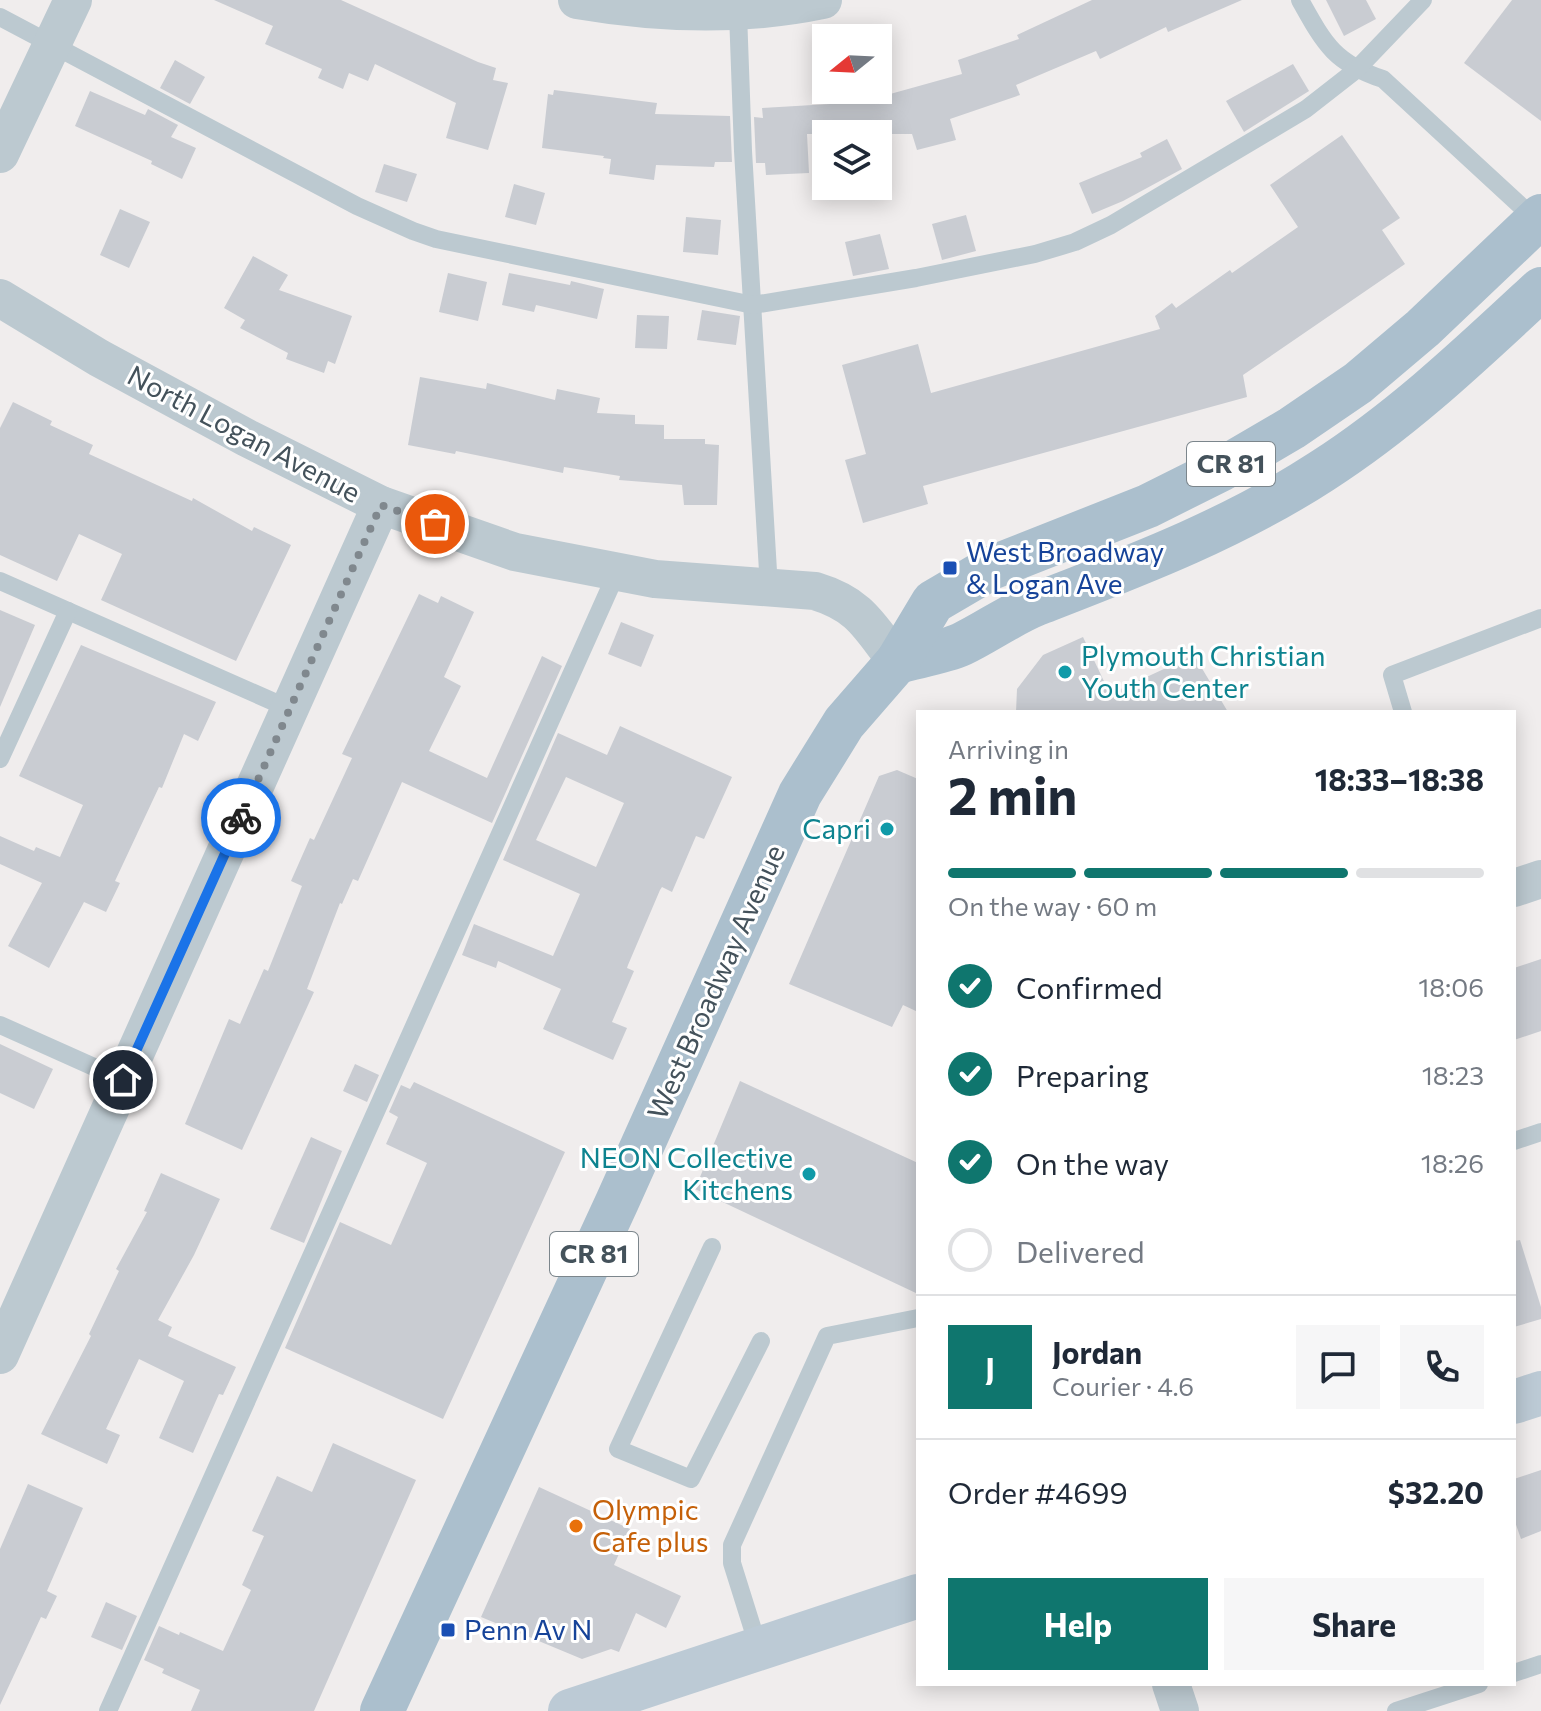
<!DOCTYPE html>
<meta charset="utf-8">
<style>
:root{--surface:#fff;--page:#f6f6f7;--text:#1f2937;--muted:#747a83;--line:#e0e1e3;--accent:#0f766e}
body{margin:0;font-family:Commissioner,sans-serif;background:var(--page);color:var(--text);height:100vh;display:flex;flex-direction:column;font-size:30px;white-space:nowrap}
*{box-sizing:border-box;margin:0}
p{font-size:26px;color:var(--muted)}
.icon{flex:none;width:44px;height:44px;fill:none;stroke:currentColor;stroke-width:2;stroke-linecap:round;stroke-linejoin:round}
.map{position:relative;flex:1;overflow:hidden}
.sheet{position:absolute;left:916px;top:710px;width:600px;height:976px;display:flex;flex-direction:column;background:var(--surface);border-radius:0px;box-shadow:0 4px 20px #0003}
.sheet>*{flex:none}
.needle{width:52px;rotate:252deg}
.tools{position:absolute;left:812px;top:24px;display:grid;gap:16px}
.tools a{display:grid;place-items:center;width:80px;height:80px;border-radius:0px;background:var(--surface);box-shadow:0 4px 20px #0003;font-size:40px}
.pin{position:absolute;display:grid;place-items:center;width:68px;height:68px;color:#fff;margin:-34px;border:4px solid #fff;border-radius:50%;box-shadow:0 2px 8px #0007}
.courier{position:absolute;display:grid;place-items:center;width:80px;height:80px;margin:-40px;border:6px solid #1a73e8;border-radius:50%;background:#fff;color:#222;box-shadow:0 2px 10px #0007}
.summary em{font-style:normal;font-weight:700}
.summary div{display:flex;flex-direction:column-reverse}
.summary{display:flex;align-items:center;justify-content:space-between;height:136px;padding:0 32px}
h1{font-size:52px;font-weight:700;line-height:60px}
.bar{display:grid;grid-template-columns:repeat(4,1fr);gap:12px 8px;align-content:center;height:96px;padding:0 32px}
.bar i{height:10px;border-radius:6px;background:var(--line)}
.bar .current{background:var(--accent)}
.bar p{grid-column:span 4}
.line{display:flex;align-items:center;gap:20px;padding:0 32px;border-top:2px solid var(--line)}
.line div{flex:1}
.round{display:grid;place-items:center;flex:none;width:84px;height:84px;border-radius:0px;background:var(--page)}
ol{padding:0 32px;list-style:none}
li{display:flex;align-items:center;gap:24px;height:88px}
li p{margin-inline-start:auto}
li .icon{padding:8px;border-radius:50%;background:var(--accent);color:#fff;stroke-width:4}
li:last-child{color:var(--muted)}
li i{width:44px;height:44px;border:4px solid var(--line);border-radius:50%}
.action{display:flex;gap:16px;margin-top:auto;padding:16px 32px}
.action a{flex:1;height:92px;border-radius:0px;background:var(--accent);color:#fff;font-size:32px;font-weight:700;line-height:92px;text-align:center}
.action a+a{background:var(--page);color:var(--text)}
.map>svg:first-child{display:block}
</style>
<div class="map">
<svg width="1541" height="1711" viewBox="0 0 1541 1711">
<rect width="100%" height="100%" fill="#f0eded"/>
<g fill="#c9ccd2" fill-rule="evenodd">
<polygon points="214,0 341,0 478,62 496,68 493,80 508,83 488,150 446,138 456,103 375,64 368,81 349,73 343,89 318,78 322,69 265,44 273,26"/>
<polygon points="1092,0 1242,0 1168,32 1166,27 1100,59 1096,51 1016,85 1020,95 950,119 956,140 917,150 912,134 807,134 809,173 766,175 765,163 756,163 754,117 763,118 762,108 830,104 829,99 864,93 865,101 962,74 958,60 1019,39 1017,35"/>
<polygon points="1326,0 1366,0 1376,19 1344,36"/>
<polygon points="1512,0 1541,0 1541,121 1464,63"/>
<polygon points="175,60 205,77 190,104 160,88"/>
<polygon points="1293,64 1309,91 1244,132 1226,101"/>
<polygon points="554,90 657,103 655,114 730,116 732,162 715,162 714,167 656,165 654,180 609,174 611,159 603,158 604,156 542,148 548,94 553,95"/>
<polygon points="90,91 145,115 148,109 178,125 171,137 196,148 182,179 151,164 152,161 75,126"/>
<polygon points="1342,135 1400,218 1382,230 1405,264 1243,375 1247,397 923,486 928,504 863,523 845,460 866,454 842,365 918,344 931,393 1160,329 1155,316 1172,303 1176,308 1230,270 1232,273 1298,227 1270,185"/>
<polygon points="1167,139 1182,169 1123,201 1092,214 1079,183 1142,157 1140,153"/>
<polygon points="384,164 417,174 407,202 375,192"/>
<polygon points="514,184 545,193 536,225 505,217"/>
<polygon points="120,209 150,222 129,268 100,255"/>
<polygon points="966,215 976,251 942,260 932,224"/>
<polygon points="686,217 721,220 718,255 683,252"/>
<polygon points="880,234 889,269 853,276 845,242"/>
<polygon points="253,256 288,275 279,290 352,316 335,364 328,361 324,373 286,359 288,353 240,328 245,320 224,308"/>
<polygon points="448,273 487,282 478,321 439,312"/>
<polygon points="509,273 570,285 571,281 604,289 597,319 536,305 534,312 502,305"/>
<polygon points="702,310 740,316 736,345 697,340"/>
<polygon points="637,315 669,316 667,349 635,348"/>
<polygon points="420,377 486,389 487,383 555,400 557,389 600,398 597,413 635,415 635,424 664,425 664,439 705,439 705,444 719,445 717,505 684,505 682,485 619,480 620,476 564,467 563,473 456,451 455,454 408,445"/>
<polygon points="13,402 52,421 50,425 93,445 89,454 192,501 193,498 252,531 254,527 291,545 236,661 101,600 122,554 79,534 57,581 0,555 0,428"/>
<polygon points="419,594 438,603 441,596 474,612 444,677 461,686 429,751 487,778 542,656 562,666 492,823 402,782 358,881 353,879 342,904 340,903 307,989 314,992 242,1150 185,1124 229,1019 240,1024 264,969 268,971 302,886 291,881 310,838 314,840 352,758 342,754"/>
<polygon points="0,610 35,625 0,707"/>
<polygon points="621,622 654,635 641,667 608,654"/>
<polygon points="1083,637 1110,694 1194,655 1228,712 1016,712 1017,689 1043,655"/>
<polygon points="81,645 216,702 198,741 184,734 162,788 159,787 115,881 120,883 106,912 84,902 49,968 8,946 42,883 0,864 0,836 34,851 36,847 60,857 83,805 19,776"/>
<path d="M620,726l112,51 -28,62 -8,-3 -24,56 -10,-5 -2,3 -32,75 -1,3 7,3 -22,51 15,6 -14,32 -70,-31 18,-40 -63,-28 -2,7 -34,-13 12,-31 79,32 27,-62 -77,-34 55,-127 49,22zM566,777l58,26 -28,64 -60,-27z"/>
<polygon points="897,770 918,779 918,1012 903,1005 892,1027 789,984 879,776"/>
<polygon points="1541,959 1541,1031 1514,1040 1514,968"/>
<polygon points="0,1044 53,1069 34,1109 0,1093"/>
<polygon points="355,1064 379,1075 367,1102 343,1091"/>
<polygon points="740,1081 918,1163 918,1294 695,1189"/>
<polygon points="414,1082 565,1152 443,1419 285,1348 340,1222 391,1245 427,1163 386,1144 398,1117 389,1112 401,1085 410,1089"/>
<polygon points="311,1137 342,1151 304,1243 270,1229"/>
<polygon points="161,1173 220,1199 194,1255 158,1320 172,1327 168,1336 236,1367 223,1395 219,1394 193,1453 159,1438 184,1381 139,1359 106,1429 120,1435 107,1464 41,1434 91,1336 89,1334 119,1271 116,1269 147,1212 144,1211"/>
<polygon points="1520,1240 1541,1307 1541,1319 1514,1327 1514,1241"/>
<polygon points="333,1443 416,1480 314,1711 191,1711 200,1690 162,1673 164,1669 144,1660 159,1626 179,1635 180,1632 223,1651 251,1590 242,1585 264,1536 252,1531 277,1476 312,1492"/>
<polygon points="1541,1470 1541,1531 1521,1539 1514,1519 1514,1479"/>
<polygon points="28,1484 83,1508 47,1591 57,1596 46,1619 41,1617 0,1705 0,1549"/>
<polygon points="539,1487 630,1529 614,1565 681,1596 666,1628 636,1613 619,1652 611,1649 582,1659 481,1617"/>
<polygon points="106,1602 137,1616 122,1650 91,1637"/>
</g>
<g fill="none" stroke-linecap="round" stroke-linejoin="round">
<g stroke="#bcc9d0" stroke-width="18">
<path d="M1300,0c24,43 34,63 83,79l153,141"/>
<polyline points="738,13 743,151 769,588"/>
<polyline points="0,17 357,206 413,231 436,239 753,305 916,278 1035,254 1075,242 1111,225 1306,109 1356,70 1423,0"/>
<polyline points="0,581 290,709"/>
<polyline points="1403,712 1392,675 1541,618"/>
<polyline points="0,759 68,611"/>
<polyline points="0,1025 123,1080"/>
<polyline points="1514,1141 1541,1132"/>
<polyline points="712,1247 618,1449 691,1479 761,1341"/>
<polyline points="759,1649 732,1563 732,1545 827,1336 918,1318"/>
<polyline points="1514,1673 1541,1664"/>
<polyline points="108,1711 617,572"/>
<polyline points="1396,1711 1479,1684"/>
</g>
<g stroke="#bcc9d0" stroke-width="38">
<path d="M577,0c82,14 165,17 246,0"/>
<polyline points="0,154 73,0"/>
<path d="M0,298l99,60 148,80 134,67 134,47 140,27 160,12c46,14 54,35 82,71"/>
<polyline points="1514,888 1541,879"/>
<polyline points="0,1355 381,505"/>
<polyline points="1171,1684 1180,1711"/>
</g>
<g stroke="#bccad5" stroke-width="44">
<polyline points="1514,1402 1541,1393"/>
<polyline points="570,1711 918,1596"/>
</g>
<g stroke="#abbfcd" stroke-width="44">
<path d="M897,662c21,-6 45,-9 65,-18 25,-12 48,-29 75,-40 98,-38 196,-75 285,-133 81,-52 149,-117 219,-182"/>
<polyline points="382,1711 617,1202 800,794 844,723 897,662 933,602 991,568 1148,506 1222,469 1292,428 1358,383 1423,328 1541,216"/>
</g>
</g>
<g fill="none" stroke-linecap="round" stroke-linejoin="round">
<polyline stroke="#80888e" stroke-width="8" stroke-dasharray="0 14.4" points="241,818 381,505 435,524"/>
<polyline stroke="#1a73e8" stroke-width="10" points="123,1080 241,818"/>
</g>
<g fill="#1a4fb4" stroke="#fff" stroke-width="3">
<rect x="942" y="560" width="16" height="16" rx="4"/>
<rect x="440" y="1622" width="16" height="16" rx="4"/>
</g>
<g fill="#0f9aa8" stroke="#fff" stroke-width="3">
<circle cx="1065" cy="672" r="8"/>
<circle cx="887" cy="829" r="8"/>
<circle cx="809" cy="1174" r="8"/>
</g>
<circle fill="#e8710a" stroke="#fff" stroke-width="3" cx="576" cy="1526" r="8"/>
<g text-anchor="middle" stroke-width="6" stroke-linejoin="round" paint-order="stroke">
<g fill="#fff" stroke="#7c868c" stroke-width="2">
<rect x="1187" y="442" width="88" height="44" rx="6"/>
<rect x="550" y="1232" width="88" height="44" rx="6"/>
</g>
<g font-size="26" font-weight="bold" fill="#44525b">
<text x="1231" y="473">CR 81</text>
<text x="594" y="1263">CR 81</text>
</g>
<g font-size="28" fill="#44525b" stroke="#fff">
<text transform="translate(244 434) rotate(28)" y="10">North Logan Avenue</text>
<text transform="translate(716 982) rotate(-66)" y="10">West Broadway Avenue</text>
</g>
<g font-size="28" fill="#164399" stroke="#fff" text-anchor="start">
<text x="966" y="562">West Broadway<tspan x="966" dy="32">&amp; Logan Ave</tspan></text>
<text x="464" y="1640">Penn Av N</text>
</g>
<g font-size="28" fill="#0d838f" stroke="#fff" text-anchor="end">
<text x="1081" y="666" text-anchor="start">Plymouth Christian<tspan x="1081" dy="32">Youth Center</tspan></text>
<text x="871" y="839">Capri</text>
<text x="793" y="1168">NEON Collective<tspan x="793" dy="32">Kitchens</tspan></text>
</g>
<g font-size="28" fill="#c56008" stroke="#fff" text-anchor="start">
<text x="592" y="1520">Olympic<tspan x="592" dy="32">Cafe plus</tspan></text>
</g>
</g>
</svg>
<div class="tools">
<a><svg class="needle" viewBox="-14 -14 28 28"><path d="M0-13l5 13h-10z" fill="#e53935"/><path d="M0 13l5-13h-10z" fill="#747a83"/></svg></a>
<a><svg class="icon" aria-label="layers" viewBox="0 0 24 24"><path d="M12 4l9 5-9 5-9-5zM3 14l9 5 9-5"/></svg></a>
</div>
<div class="pin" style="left:435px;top:524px;background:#ea580c"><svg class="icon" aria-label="bag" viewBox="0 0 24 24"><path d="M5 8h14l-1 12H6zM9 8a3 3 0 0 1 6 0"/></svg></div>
<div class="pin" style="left:123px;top:1080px;background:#1f2937"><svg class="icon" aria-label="home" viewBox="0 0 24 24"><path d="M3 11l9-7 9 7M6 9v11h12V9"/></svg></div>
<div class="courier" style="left:241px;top:818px"><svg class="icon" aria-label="bike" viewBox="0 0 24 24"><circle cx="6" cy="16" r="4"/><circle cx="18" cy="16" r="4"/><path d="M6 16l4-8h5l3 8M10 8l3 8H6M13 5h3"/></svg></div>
<section class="sheet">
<div class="summary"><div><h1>2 min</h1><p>Arriving in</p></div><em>18:33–18:38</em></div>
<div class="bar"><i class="current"></i><i class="current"></i><i class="current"></i><i></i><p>On the way · 60 m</p></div>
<ol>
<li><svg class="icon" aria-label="check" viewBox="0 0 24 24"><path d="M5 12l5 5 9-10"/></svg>Confirmed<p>18:06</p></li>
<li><svg class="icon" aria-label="check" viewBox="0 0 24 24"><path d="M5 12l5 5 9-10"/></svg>Preparing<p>18:23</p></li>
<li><svg class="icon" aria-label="check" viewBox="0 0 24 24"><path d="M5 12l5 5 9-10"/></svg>On the way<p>18:26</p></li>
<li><i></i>Delivered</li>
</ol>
<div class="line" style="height:144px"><b class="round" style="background:var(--accent);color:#fff">J</b><div><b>Jordan</b><p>Courier · 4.6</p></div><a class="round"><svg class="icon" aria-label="chat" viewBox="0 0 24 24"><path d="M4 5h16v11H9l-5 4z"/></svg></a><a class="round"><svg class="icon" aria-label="phone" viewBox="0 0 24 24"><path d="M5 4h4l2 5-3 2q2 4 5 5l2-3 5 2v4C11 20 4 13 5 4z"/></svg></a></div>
<div class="line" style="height:104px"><div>Order #4699</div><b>$32.20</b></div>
<div class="action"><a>Help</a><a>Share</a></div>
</section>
</div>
